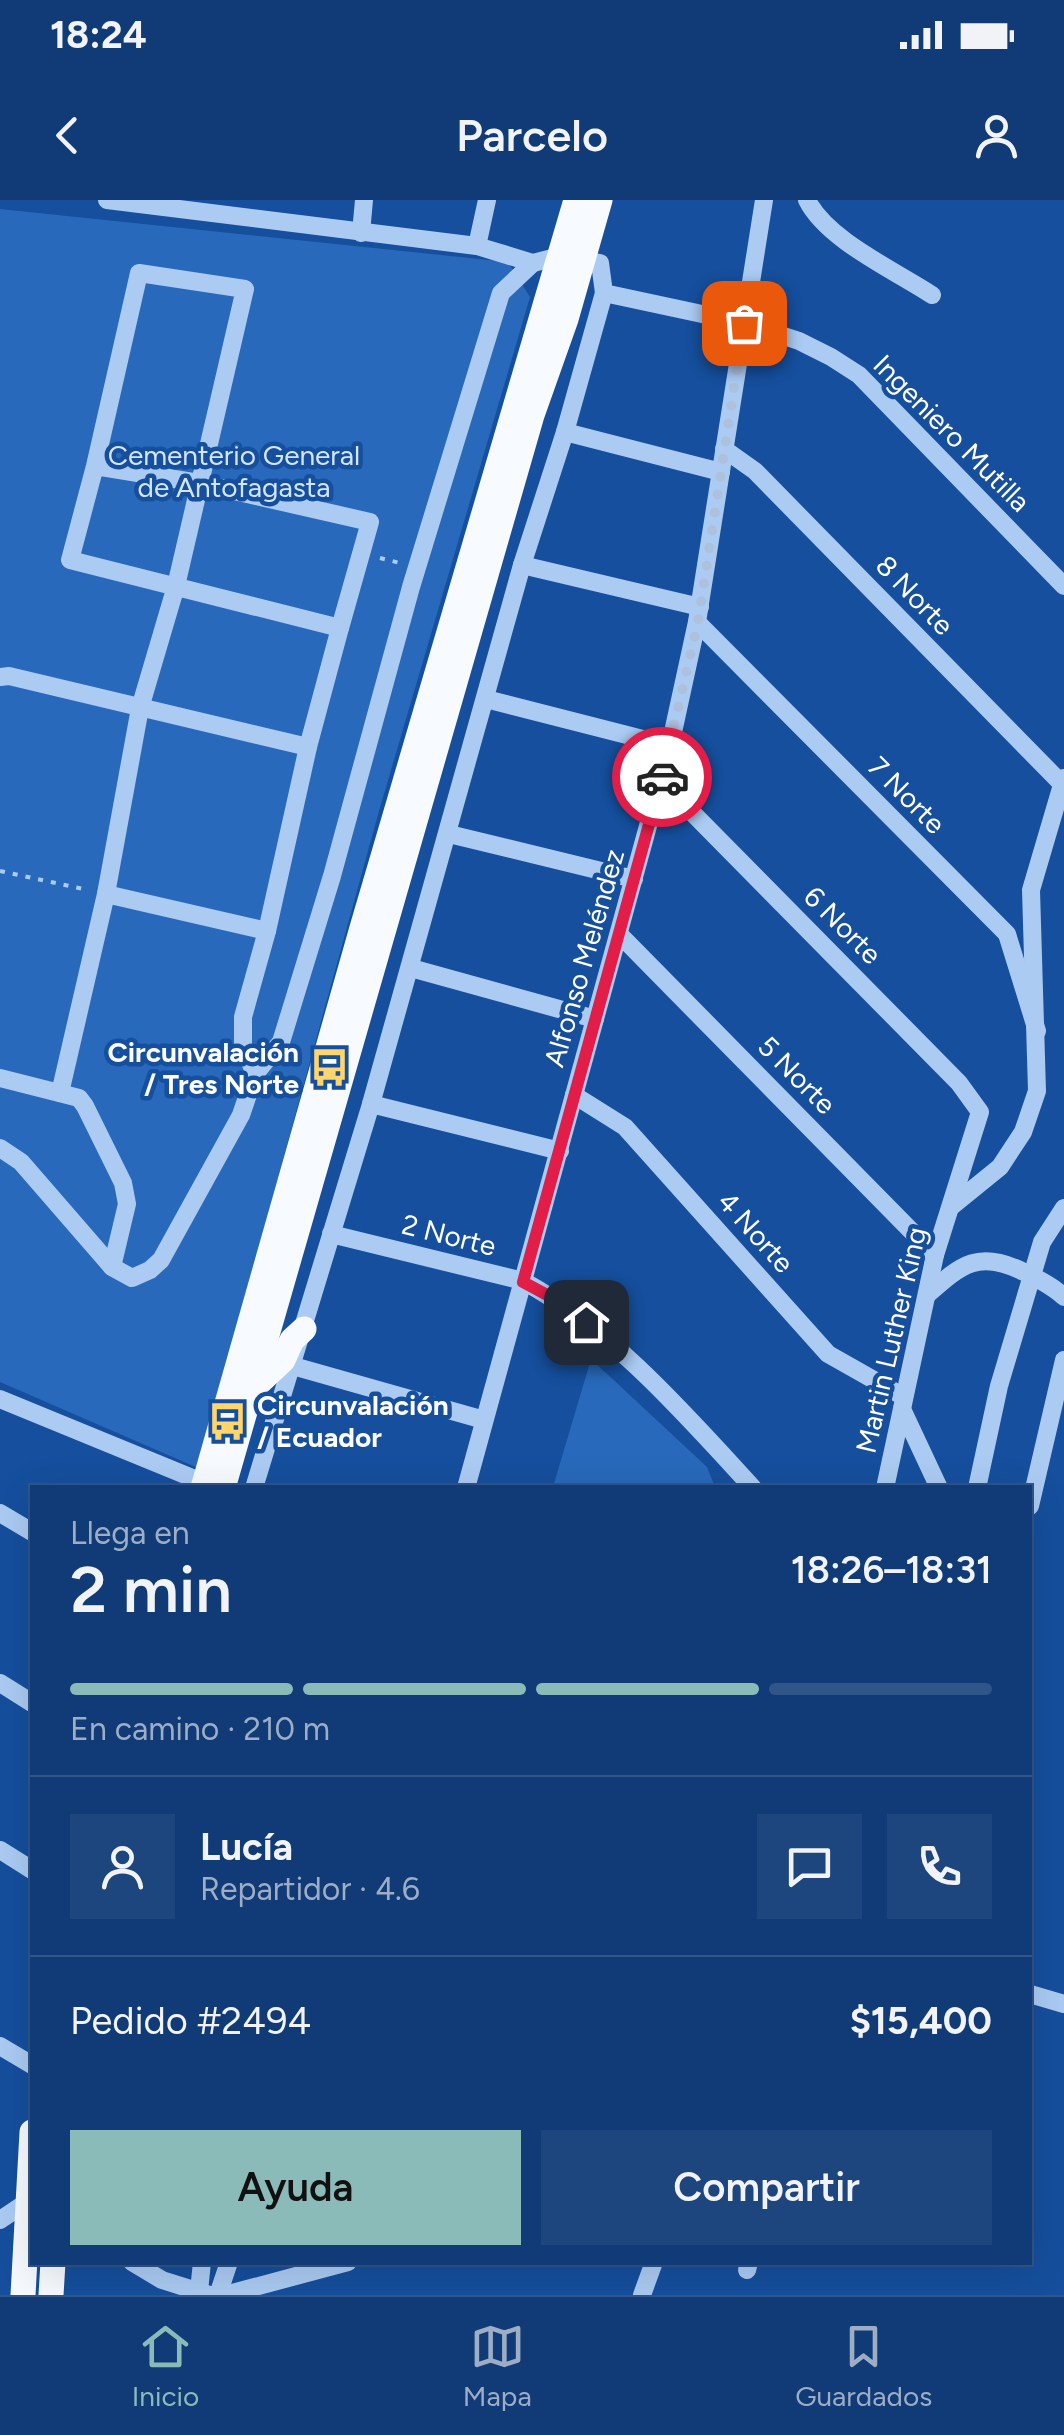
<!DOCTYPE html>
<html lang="es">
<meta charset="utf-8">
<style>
:root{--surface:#103b76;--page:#1e467e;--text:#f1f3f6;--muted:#9cadc5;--line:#305588;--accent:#8bbbb9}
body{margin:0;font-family:Figtree,sans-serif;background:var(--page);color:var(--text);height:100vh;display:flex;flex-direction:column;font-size:38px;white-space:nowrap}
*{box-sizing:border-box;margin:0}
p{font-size:32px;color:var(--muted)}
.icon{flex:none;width:55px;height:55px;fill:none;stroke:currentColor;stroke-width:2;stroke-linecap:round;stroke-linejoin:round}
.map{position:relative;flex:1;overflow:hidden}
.sheet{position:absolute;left:30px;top:1285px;width:1002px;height:780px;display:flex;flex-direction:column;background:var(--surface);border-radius:0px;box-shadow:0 10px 40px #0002,0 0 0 2px var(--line)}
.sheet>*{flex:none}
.pin{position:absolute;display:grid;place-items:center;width:85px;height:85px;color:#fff;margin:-42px;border-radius:20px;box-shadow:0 5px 15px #0006}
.courier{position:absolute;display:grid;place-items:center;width:100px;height:100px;margin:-50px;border:8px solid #e11d48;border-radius:50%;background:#fff;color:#222;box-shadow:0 2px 12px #0007}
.head em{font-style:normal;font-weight:600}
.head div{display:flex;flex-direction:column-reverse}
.head{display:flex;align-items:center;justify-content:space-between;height:170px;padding:0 40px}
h1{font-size:65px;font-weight:600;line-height:75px}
.bar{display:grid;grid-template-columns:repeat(4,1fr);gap:15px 10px;align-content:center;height:120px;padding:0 40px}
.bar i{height:12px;border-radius:8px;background:var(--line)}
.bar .on{background:var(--accent)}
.bar p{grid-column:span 4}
.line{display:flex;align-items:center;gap:25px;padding:0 40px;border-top:2px solid var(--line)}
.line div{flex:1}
.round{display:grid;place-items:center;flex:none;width:105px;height:105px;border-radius:0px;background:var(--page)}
.action{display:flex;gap:20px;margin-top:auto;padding:20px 40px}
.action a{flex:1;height:115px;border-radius:0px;background:var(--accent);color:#111;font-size:40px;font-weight:600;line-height:115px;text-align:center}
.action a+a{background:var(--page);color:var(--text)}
.status{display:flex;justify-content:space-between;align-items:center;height:70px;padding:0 50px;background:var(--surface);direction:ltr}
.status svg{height:28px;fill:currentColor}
header{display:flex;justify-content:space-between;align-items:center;height:130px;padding:0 40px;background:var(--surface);font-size:45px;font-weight:600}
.tabs{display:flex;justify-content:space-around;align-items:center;height:140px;border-top:2px solid var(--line);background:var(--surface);font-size:28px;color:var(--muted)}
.tabs a{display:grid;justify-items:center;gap:5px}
.tabs .on{color:var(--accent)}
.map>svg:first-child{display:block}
</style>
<div class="status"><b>18:24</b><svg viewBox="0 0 49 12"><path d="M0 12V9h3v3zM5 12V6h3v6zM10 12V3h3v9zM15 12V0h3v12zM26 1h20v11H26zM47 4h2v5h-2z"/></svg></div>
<header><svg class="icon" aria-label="back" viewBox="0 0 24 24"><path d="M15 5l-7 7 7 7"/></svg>Parcelo<svg class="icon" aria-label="person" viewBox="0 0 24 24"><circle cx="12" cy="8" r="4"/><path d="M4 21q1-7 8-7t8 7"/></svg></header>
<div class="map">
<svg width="1064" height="2095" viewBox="0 0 1064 2095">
<rect width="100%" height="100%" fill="#154f9d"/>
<g fill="#2869bb">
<polygon points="0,9 508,62 530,97 379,611 198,1268 0,1182"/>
<polygon points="591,1159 707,1267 715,1287 553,1287"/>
</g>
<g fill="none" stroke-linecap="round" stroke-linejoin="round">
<g stroke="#abcbf3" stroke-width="4" stroke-dasharray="5 8" stroke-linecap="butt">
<polyline points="380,358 400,363"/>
<polyline points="0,671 88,690"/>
</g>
<g stroke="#abcbf3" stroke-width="18">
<polyline points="107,0 477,46 533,63 560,56 600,63 604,93 744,123 799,141 831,157 859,175 1064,386"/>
<path d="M807,0c20,40 87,70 125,95"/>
<polyline points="361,33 364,0"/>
<polyline points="477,46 487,0"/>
<polyline points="565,232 721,272"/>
<polyline points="724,249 755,271 1062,584"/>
<polyline points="522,365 700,407"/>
<polyline points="697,422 1007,734 1037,831"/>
<polyline points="0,477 9,476 308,547 340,428"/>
<polyline points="486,499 670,546"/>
<polyline points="661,581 959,883 980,912 935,1055 885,1288"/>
<polyline points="449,634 634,679"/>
<polyline points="106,694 267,731"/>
<polyline points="619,734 935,1055"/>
<polyline points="411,768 595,819"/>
<polyline points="255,874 281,842 332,676 411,387 501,93 533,63"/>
<polyline points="0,878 79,898 85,906 123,983 127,1004 112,1067"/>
<polyline points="60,893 106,694 140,508 176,386 245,89 139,73 95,266 70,360 340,428 370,322 199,283 95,266"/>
<polyline points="574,895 625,927 828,1154 904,1197"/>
<polyline points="371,904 560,951"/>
<polyline points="0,948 21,962 112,1067 132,1078 150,1070 161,1060 241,915 255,874 243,845 243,817 267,731 308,547"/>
<polyline points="952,1006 1000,967 1023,932 1037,891 1031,690 1064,578"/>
<path d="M331,1034l192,47c87,47 163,134 230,207"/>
<path d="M927,1095c34,-30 51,-46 97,-23 14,7 29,14 40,25"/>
<polyline points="293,1166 484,1220"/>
<polyline points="0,1199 212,1286"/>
<polyline points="902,1209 939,1288"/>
<polyline points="254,1288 371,904 522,365 565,232 604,93"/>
<polyline points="466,1288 670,546 697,422 764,0"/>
<polyline points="977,1288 999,1186 1042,1042 1064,1008"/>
<polyline points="1030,1306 1064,1160"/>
<polyline points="0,1313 32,1332"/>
<polyline points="0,1483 32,1503"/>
<polyline points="0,1650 32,1670"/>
<polyline points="1030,1794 1064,1804"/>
<polyline points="0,1846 32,1865"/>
<polyline points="0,2020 27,2002"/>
<polyline points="132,2062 162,2080 210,2095"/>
<polyline points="747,2070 749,2062"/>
<polyline points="199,2091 202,2062"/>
<polyline points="218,2095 229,2062"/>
<polyline points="225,2095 348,2062"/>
<polyline points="642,2095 654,2062"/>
</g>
<g stroke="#f7faff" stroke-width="25">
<polyline points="252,1189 283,1160 292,1140 304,1129"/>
<polyline points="203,1288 362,728 576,0"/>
<polyline points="223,1288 532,215 566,119 600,0"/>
<polyline points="23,2095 32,1932"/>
<polyline points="51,2095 53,2062"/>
</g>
</g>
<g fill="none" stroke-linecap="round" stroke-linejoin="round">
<polyline stroke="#adc1dd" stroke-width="10" stroke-dasharray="0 18" points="662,577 698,422 744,123"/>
<polyline stroke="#e11d48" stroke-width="12" points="586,1122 549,1096 523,1082 662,577"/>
</g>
<defs>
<symbol id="bus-bare" viewBox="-9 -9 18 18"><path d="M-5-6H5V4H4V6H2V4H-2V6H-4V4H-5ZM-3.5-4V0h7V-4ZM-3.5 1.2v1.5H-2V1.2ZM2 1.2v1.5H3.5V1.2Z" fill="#ffd66d" stroke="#154f9d" stroke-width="2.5" paint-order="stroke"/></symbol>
</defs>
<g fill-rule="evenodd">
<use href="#bus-bare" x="302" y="840" width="55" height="55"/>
<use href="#bus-bare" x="200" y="1194" width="55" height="55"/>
</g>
<g text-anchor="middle" stroke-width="9" stroke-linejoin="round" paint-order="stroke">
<g font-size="28" fill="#fff" stroke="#154f9d">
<text transform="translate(952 233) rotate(45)" y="10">Ingeniero Mutilla</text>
<text transform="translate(915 395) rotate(46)" y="10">8 Norte</text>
<text transform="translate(907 595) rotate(45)" y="10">7 Norte</text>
<text transform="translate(843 725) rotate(45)" y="10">6 Norte</text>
<text transform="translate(584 758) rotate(-74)" y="10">Alfonso Meléndez</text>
<text transform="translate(797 875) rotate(45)" y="10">5 Norte</text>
<text transform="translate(756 1032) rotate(48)" y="10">4 Norte</text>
<text transform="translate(449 1035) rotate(14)" y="10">2 Norte</text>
<text transform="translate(891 1140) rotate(-77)" y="10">Martin Luther King</text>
</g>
<g font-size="28" fill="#d3e6fd" stroke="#154f9d">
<text x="234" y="265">Cementerio General<tspan x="234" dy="32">de Antofagasta</tspan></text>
</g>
<g font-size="28" font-weight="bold" fill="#fff" stroke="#154f9d" text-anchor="end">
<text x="299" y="862">Circunvalación<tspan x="299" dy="32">/ Tres Norte</tspan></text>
<text x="257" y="1215" text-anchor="start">Circunvalación<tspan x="257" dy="32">/ Ecuador</tspan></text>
</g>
</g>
</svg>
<div class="pin" style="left:744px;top:123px;background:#ea580c"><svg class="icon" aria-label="bag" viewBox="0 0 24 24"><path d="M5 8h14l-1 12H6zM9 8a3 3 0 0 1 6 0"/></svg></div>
<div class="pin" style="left:586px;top:1122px;background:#1f2937"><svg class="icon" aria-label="home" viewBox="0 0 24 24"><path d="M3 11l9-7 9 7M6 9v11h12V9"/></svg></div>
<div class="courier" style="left:662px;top:577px"><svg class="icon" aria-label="car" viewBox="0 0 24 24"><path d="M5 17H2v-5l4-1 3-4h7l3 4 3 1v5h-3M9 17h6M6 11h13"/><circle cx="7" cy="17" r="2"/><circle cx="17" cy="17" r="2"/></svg></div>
<section class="sheet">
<div class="head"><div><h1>2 min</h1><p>Llega en</p></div><em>18:26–18:31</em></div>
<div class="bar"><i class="on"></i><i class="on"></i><i class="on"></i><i></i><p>En camino · 210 m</p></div>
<div class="line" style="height:180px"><a class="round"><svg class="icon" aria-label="person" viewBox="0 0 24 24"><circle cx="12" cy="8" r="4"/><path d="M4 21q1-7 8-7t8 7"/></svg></a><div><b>Lucía</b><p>Repartidor · 4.6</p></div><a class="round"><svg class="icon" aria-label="chat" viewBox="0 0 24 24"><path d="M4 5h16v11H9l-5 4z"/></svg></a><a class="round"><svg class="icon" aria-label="phone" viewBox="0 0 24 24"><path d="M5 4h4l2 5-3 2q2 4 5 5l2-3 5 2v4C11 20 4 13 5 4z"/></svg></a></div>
<div class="line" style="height:130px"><div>Pedido #2494</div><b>$15,400</b></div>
<div class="action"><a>Ayuda</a><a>Compartir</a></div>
</section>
</div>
<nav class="tabs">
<a class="on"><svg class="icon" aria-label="home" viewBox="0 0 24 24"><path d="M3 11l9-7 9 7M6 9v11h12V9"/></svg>Inicio</a>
<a><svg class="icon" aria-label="map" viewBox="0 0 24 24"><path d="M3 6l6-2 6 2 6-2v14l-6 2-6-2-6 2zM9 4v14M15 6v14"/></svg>Mapa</a>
<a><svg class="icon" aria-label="saved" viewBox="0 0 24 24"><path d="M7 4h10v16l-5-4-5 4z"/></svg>Guardados</a>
</nav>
